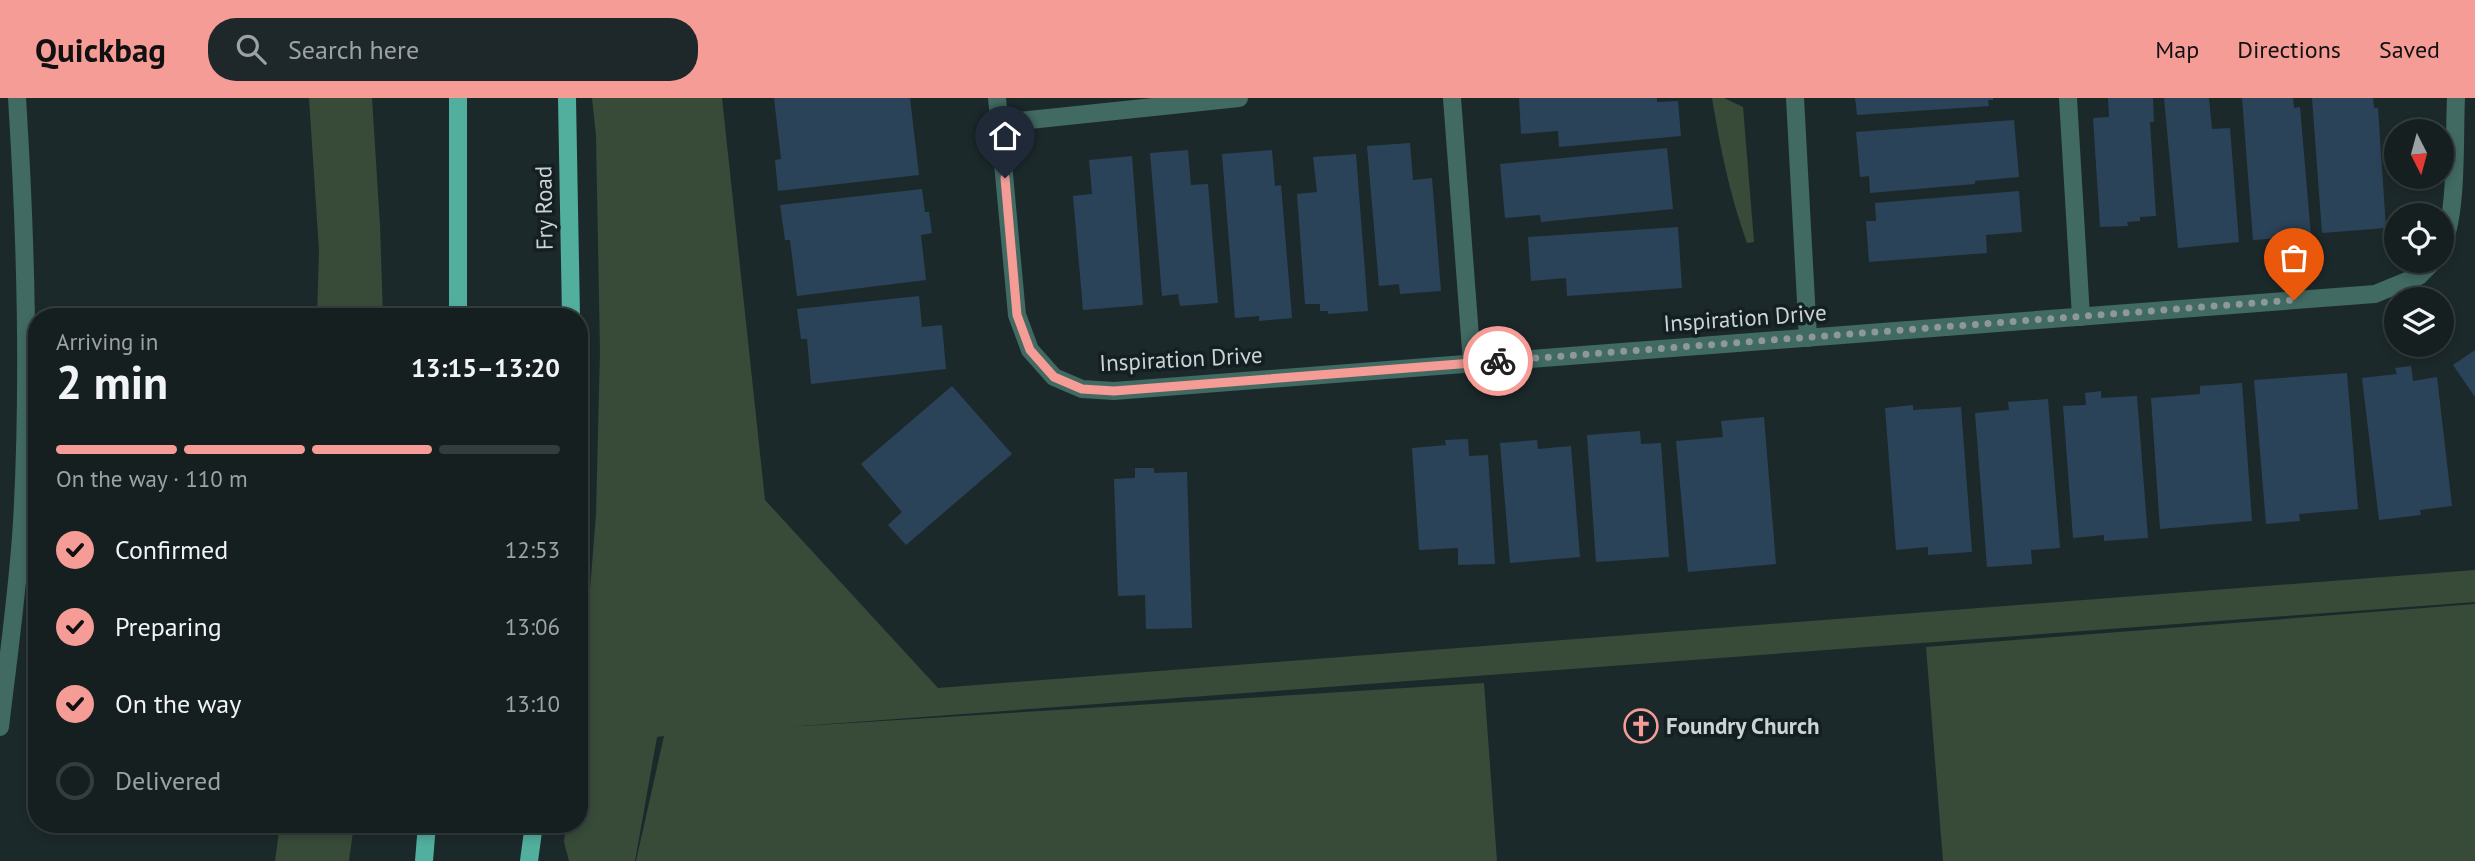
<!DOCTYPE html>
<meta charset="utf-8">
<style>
:root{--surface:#151f20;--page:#1e2729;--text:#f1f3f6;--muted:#9da2a5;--line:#343d3e;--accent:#f59c96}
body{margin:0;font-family:"PT Sans",sans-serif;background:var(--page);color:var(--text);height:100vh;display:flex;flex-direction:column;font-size:26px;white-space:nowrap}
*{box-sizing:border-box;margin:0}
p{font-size:23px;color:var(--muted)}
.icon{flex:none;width:38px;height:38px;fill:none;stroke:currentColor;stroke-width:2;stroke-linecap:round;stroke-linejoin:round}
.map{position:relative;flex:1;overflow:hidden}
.sheet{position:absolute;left:28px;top:210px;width:560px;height:525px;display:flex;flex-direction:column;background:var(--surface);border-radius:28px;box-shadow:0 4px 10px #0003,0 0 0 2px var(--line)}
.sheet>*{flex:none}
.needle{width:46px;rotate:174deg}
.buttons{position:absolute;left:2384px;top:21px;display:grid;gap:14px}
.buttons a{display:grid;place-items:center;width:70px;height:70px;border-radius:50%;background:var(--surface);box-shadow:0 4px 10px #0003,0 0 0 2px var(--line);font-size:35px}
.pin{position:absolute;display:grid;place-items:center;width:60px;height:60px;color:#fff;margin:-72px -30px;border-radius:50% 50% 50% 0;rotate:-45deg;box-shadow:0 0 7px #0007}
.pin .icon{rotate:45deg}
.courier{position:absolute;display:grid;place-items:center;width:70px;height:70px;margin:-35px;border:5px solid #f59c96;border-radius:50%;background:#fff;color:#222;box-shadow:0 2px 9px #0007}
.head em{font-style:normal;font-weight:600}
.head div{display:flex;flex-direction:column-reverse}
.head{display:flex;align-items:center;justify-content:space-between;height:119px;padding:0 28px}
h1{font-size:46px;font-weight:600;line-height:52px}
.bar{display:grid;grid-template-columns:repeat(4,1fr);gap:10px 7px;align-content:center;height:84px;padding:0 28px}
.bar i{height:9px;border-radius:5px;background:var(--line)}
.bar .selected{background:var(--accent)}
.bar p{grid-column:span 4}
ol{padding:0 28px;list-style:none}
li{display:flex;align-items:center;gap:21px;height:77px}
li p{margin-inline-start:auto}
li .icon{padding:7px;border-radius:50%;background:var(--accent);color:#111;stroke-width:4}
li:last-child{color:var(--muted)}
li i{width:38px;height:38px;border:4px solid var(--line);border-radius:50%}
header{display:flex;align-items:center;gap:42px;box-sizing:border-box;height:98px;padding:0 35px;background:var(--accent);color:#111}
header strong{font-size:33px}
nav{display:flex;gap:38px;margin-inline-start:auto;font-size:24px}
.search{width:490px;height:63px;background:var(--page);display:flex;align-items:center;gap:18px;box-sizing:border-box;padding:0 24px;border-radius:28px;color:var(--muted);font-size:26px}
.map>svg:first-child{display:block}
</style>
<header>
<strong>Quickbag</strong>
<div class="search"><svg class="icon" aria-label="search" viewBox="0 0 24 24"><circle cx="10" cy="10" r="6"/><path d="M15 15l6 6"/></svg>Search here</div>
<nav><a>Map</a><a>Directions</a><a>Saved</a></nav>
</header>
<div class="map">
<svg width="2475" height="763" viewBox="0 0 2475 763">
<rect width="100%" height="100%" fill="#1c292b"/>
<g fill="#384b39">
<polygon points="309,0 372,0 380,127 383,219 317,219 319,153"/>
<polygon points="592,0 722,0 765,402 938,590 2475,472 2475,504 787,629 1484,585 1497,763 636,763 664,638 657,639 635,763 569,763 564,744 566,726 579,726 579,628 596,416 600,254 596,38"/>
<path d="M1712,0h12l19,9 11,135 -7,1c-17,-47 -27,-96 -35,-145z"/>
<polygon points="2475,506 2475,763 1943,763 1926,549"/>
<polygon points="280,726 354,726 349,763 275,763"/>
</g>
<g fill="#2a4359">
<polygon points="774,0 910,0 919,77 778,93 775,62 781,61"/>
<polygon points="1519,0 1657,0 1657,4 1678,3 1681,38 1559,49 1558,33 1521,36"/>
<polygon points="1855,0 1993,0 1993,2 1988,2 1989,8 1857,17"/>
<polygon points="2108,0 2153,0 2154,24 2150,24 2156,118 2140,119 2140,123 2127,124 2128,128 2100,129 2093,20 2109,19"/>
<polygon points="2164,0 2209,0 2212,31 2230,30 2239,144 2178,150"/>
<polygon points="2242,0 2293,0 2294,10 2300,9 2311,138 2253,142"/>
<polygon points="2312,0 2373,0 2374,10 2378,10 2386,130 2322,135"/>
<polygon points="2014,22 2019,79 1975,83 1975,86 1870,95 1869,78 1860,79 1856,34"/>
<polygon points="1410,45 1413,82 1432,80 1441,193 1400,196 1399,186 1379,188 1367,48"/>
<polygon points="1667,50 1673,111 1541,124 1540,117 1505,120 1500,66"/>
<polygon points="1188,52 1191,87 1208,86 1218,205 1180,208 1178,196 1162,198 1150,55"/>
<polygon points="1272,52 1275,88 1281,87 1292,220 1259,223 1259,218 1235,220 1222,56"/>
<polygon points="1356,56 1368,213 1328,216 1328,213 1320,213 1320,206 1305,206 1297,96 1317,94 1313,59"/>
<polygon points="1132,58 1143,207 1083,212 1073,98 1092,96 1089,62"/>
<polygon points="922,91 925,114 929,114 932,135 921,137 926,182 797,198 790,142 785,142 780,107"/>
<polygon points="2019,93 2022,134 1986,137 1987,155 1869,164 1866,123 1876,123 1875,105"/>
<polygon points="1678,129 1682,190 1567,198 1566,180 1531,183 1528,139"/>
<polygon points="919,198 922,229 942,227 946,271 811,286 807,241 801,241 797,211"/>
<polygon points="2475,252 2475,299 2453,267"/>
<polygon points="2411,268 2413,283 2437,279 2452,408 2420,412 2421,417 2379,422 2362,280 2397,276 2395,270"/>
<polygon points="2347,275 2358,411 2299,416 2300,423 2266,426 2254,282"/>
<polygon points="2242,285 2252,423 2160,431 2151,300 2200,296 2200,288"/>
<polygon points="952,288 1012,356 906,447 888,427 902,414 861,366"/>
<polygon points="2101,293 2101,300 2137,298 2148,440 2104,443 2104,437 2073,440 2063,308 2086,307 2085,295"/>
<polygon points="2048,301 2060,450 2031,452 2032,466 1987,469 1975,315 2009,312 2008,304"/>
<polygon points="1913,307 1913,312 1961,309 1972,454 1928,457 1928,449 1896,452 1885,310"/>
<polygon points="1764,319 1776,466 1688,474 1676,343 1723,339 1721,323"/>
<polygon points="1640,333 1641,346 1661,345 1669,459 1596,464 1587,337"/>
<polygon points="1468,341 1469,358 1488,357 1495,466 1458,467 1458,450 1419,452 1412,350 1446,347 1445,342"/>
<polygon points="1537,342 1538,351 1571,348 1580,459 1510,465 1500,345"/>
<polygon points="1135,370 1154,370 1154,375 1187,374 1192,530 1146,531 1145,497 1118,498 1114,381 1135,380"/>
</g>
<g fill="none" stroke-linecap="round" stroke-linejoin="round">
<g stroke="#416a62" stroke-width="18">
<polyline points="997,0 1017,217 1030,252 1054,279 1082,291 1114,293 2375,196 2419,178 2434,163"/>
<polyline points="1452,0 1472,265"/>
<polyline points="1795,0 1808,240"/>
<polyline points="2068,0 2081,219"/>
<polyline points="1000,25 1239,0"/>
<path d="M2441,150c17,-31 13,-112 15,-150"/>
<path d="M0,629c8,-68 18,-137 22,-205 8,-141 4,-283 -5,-424"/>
</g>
<g stroke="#52ae9d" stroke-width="18">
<polyline points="567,0 571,219"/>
<polyline points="458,219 458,0"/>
<polyline points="424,763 427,726"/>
<polyline points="529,763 534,726"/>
</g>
</g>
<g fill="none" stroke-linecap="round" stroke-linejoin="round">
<polyline stroke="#8e989a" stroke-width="7" stroke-dasharray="0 12.6" points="1498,263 2294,202"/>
<polyline stroke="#f59c96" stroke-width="9" points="1005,80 1017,217 1030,252 1054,279 1082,291 1114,293 1498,263"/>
</g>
<defs>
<symbol id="church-ring" viewBox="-11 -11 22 22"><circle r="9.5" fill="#131f22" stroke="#f59c96" stroke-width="1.5"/><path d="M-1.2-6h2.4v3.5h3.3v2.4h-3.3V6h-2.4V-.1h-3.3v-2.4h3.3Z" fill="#f59c96"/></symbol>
</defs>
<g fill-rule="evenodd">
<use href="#church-ring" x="1622" y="609" width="38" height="38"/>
</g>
<g text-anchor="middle" stroke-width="7" stroke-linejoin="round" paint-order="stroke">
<g font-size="23" fill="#cbd3d5" stroke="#131f22">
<text transform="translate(544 110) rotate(-91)" y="8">Fry Road</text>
<text transform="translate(1745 220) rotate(-4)" y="8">Inspiration Drive</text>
<text transform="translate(1181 261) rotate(-3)" y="8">Inspiration Drive</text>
</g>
<g font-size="23" font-weight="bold" fill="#cbd3d5" stroke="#131f22" text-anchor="start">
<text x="1666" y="636">Foundry Church</text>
</g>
</g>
</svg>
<div class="buttons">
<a><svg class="needle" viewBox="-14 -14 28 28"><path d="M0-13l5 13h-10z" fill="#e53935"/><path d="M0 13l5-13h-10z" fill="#9da2a5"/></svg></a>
<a><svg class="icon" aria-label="locate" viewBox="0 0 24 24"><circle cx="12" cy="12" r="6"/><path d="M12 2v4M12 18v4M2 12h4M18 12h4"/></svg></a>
<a><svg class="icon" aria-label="layers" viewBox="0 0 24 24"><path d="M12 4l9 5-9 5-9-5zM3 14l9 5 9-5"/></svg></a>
</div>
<div class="pin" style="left:2294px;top:202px;background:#ea580c"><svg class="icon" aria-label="bag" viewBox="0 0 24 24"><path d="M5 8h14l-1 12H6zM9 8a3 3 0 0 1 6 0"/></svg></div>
<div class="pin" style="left:1005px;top:80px;background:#1f2937"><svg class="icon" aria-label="home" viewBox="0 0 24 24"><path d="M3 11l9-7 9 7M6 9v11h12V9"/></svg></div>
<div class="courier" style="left:1498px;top:263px"><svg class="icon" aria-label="bike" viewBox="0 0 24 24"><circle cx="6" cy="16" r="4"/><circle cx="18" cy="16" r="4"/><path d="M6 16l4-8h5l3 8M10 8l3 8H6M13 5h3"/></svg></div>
<section class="sheet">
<div class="head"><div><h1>2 min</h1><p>Arriving in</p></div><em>13:15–13:20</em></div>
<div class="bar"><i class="selected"></i><i class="selected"></i><i class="selected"></i><i></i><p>On the way · 110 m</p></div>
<ol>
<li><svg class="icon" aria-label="check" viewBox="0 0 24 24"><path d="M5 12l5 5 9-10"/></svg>Confirmed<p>12:53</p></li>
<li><svg class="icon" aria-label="check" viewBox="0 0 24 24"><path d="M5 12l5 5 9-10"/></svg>Preparing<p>13:06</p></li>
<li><svg class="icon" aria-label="check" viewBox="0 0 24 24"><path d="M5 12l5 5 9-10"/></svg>On the way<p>13:10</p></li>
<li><i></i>Delivered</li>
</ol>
</section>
</div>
